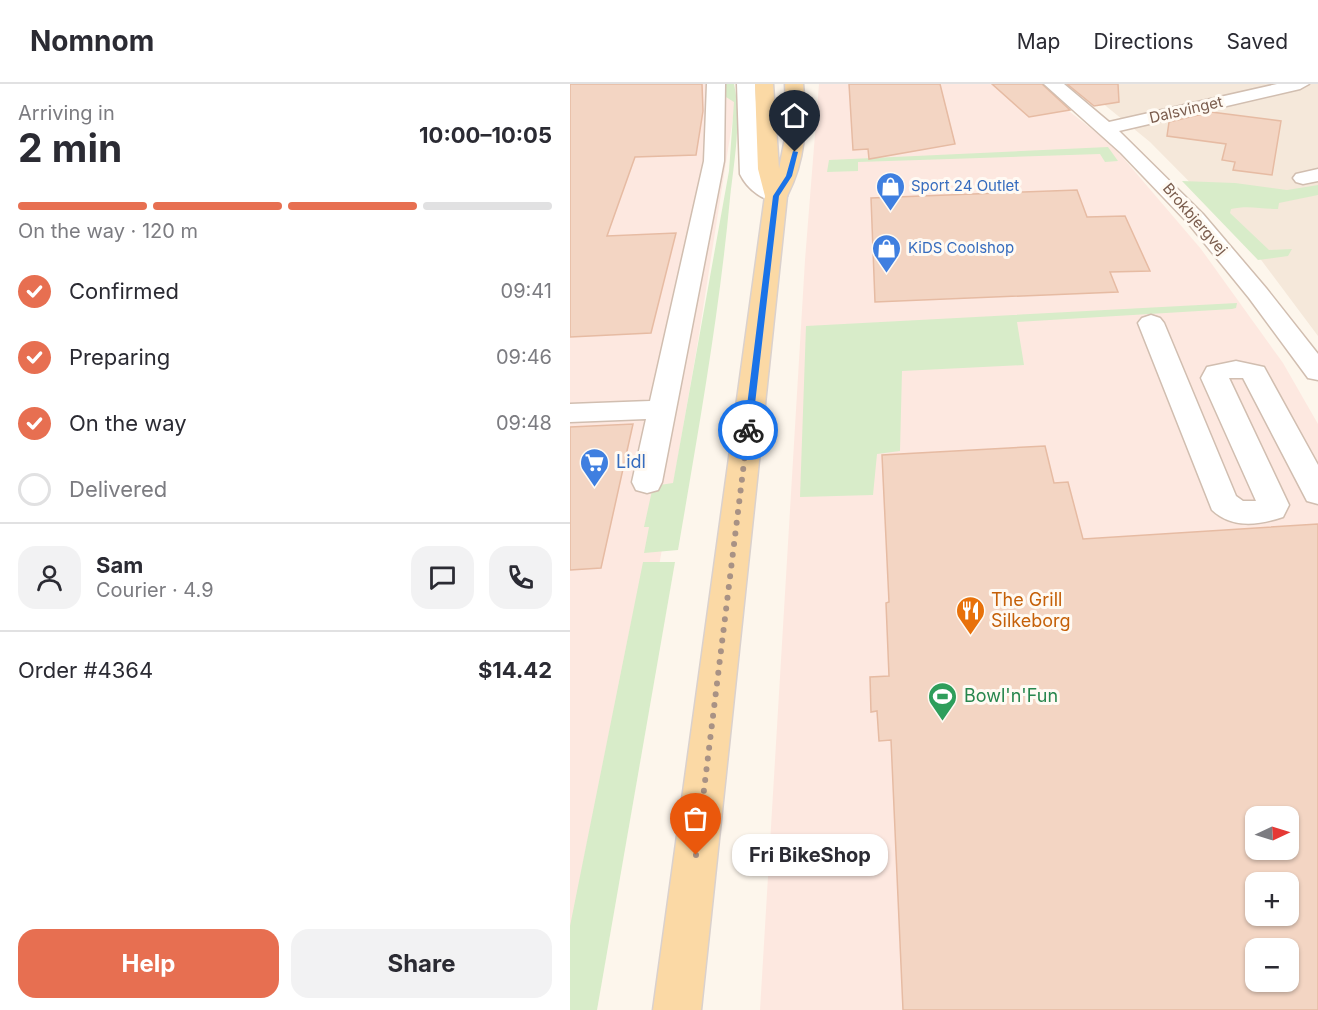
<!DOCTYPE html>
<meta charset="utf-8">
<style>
:root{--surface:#fff;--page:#f2f2f3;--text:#2b2b33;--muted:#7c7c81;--line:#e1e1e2;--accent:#e76f51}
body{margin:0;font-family:Inter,sans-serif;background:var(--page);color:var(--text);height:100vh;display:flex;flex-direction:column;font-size:22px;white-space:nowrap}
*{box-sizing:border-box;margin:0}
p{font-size:20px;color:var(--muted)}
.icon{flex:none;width:33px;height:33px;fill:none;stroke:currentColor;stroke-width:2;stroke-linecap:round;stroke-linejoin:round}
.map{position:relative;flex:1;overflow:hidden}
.side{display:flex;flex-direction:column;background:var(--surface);width:570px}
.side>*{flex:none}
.needle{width:39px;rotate:86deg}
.fabs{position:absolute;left:675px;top:722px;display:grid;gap:12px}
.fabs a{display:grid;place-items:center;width:54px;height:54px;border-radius:12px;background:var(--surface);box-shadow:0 2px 4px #0004;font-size:30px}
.pin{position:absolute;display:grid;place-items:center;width:51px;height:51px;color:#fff;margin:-62px -26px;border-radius:50% 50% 50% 0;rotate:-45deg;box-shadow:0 0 6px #0007}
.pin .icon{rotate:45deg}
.courier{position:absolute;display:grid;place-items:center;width:60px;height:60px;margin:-30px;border:4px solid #1a73e8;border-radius:50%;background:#fff;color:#222;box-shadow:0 2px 8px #0007}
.bubble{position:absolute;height:42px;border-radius:18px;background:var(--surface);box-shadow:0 2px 4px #0004;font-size:20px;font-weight:700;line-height:42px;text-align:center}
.headline em{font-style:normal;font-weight:700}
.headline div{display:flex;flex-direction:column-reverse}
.headline{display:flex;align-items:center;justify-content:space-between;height:102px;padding:0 18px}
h1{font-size:39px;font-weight:700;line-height:45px}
.bar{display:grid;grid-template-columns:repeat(4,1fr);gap:9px 6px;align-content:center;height:72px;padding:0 18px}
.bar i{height:8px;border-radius:4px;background:var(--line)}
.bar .selected{background:var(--accent)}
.bar p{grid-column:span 4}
.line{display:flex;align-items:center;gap:15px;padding:0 18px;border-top:2px solid var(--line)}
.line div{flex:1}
.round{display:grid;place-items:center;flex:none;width:63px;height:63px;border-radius:18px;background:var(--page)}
ol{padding:0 18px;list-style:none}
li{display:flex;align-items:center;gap:18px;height:66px}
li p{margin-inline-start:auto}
li .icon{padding:6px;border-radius:50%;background:var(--accent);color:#fff;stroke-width:4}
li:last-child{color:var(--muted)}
li i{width:33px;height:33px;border:3px solid var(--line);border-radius:50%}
.primary-button{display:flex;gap:12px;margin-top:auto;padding:12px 18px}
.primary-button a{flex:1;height:69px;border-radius:18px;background:var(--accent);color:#fff;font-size:24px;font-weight:700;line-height:69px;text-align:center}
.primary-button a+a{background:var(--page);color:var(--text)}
header{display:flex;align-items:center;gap:36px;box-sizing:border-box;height:84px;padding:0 30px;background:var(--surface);border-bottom:2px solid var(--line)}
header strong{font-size:28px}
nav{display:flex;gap:33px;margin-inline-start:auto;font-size:21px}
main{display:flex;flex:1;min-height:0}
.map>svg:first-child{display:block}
</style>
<header>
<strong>Nomnom</strong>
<nav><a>Map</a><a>Directions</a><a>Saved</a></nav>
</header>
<main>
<section class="side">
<div class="headline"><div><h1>2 min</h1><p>Arriving in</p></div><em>10:00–10:05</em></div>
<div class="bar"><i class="selected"></i><i class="selected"></i><i class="selected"></i><i></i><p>On the way · 120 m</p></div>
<ol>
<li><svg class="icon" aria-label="check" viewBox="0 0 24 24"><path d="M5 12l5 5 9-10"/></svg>Confirmed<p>09:41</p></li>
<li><svg class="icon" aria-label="check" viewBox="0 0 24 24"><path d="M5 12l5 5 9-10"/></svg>Preparing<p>09:46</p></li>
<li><svg class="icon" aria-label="check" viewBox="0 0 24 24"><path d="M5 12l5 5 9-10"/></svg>On the way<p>09:48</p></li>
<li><i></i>Delivered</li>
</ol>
<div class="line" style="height:108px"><a class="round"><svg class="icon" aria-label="person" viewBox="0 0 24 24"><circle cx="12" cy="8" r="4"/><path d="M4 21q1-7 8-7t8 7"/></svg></a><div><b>Sam</b><p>Courier · 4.9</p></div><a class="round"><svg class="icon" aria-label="chat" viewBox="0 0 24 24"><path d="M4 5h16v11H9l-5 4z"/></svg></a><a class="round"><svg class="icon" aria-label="phone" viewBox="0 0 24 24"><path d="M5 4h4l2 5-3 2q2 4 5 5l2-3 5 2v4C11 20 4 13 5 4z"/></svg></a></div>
<div class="line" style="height:78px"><div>Order #4364</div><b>$14.42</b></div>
<div class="primary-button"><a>Help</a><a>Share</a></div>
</section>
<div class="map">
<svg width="748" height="926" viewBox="0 0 748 926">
<rect width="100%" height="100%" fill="#fdf6ec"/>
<polygon fill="#f5e8da" points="509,0 748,0 748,252 674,153 580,58"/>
<g fill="#fde8e0" fill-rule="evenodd">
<polygon points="0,0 160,0 165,21 127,263 12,926 0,926"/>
<path d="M249,0h216l78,62 88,103 82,114 35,61v586h-558l45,-750zM686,732h32v33h-32zM686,798h32v33h-32zM686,864h32v33h-32z"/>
</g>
<g fill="#d8ecc9">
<path d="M153,0h11c8,36 0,77 -4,114 -11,118 -32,235 -52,352l-34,3 5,-26h-5l9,-41 20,-3 56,-312 5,-69 -8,-5z"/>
<polygon points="538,63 548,77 535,78 530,70 288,78 288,87 257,88 259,76"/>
<path d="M612,97l53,2 52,7 31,-5v10l-39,8 -1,6c-17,0 -30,-4 -47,0l-1,4 39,37 23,-1 -4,7 -30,4z"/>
<polygon points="667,219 666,224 662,225 447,238 454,281 332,287 330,367 307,370 303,411 230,413 236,242"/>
<polygon points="73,478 105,478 27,926 0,926 0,842"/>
</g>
<g fill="#f3d5c3" stroke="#e6bba3" stroke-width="1.5" fill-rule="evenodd">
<polygon points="0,0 132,0 133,27 126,71 65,73 37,152 106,149 81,249 0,253"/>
<polygon points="279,0 370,0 385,60 299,75 298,65 283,66"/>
<polygon points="422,0 472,0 500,26 459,33"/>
<polygon points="497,0 548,0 549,18 524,22"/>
<polygon points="641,28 711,37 702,91 663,86 665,78 652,76 656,60 597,52 599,38"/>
<polygon points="507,106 517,133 555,132 580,187 540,188 548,208 305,218 301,114"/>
<polygon points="63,340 31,484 0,486 0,343"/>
<path d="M475,362l9,37 14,-1 15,57 235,-15v486h-415l-12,-270 -12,1 -2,-30 -6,1 -1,-35 19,-1 -3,-73 3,-1 -7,-147zM686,732h32v33h-32zM686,798h32v33h-32zM686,864h32v33h-32z"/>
</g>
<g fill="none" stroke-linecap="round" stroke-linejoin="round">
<defs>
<g id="minor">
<polygon points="137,0 155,0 154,77 92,398 88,406 77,409 66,406 62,398 76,335 0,338 0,320 80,317 134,77"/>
<path d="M167,0h18l5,90 27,22 -4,4c-17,5 -36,-11 -43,-26z"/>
<polygon points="474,0 494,0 539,38 707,0 739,0 730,5 549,47 633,130 696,204 748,270 748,296 738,294 679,214 618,139 551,69"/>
<polygon points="748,85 748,97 733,100 726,98 723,94 726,90"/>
<path d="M581,231l9,3 4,5 72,173 7,5h13l-55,-123 6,-11 29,-6 28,6 54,98v39l-11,-3 -64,-123h-14l60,127 -6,12c-24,8 -51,12 -71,-7l-74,-187 4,-5z"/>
</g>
<path id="major" d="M185,0h18l6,85 8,-41 -2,-44h18c4,40 3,75 -16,112l-86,814h-48l112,-814 -7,-27z"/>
</defs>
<use href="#minor" stroke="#d1beb0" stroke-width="3"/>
<use href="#major" stroke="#dad1cd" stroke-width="3"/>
<use href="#minor" fill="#fff" fill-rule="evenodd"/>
<use href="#major" fill="#fbd9a5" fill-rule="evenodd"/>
</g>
<polygon fill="#1a73e8" points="223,67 228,68 222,92 209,112 182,346 178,348 174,346 203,112 216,92"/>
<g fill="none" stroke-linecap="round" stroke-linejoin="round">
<polyline stroke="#a89285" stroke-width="6" stroke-dasharray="0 10.8" points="126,771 178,346"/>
</g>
<defs>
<symbol id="shop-pin" viewBox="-11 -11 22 30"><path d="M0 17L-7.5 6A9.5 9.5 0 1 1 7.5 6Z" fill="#3f7fe0" stroke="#fffaf3"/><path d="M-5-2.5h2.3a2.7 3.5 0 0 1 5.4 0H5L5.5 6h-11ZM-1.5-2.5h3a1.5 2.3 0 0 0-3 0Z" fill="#fff"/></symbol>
<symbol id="supermarket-pin" viewBox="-11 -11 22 30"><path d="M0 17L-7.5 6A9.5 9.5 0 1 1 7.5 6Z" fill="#3f7fe0" stroke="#fffaf3"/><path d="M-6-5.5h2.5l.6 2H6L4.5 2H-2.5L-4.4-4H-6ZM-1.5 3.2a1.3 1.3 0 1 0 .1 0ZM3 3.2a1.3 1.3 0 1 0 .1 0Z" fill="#fff"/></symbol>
<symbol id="restaurant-pin" viewBox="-11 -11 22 30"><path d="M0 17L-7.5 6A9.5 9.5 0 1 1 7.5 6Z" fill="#e8710a" stroke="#fffaf3"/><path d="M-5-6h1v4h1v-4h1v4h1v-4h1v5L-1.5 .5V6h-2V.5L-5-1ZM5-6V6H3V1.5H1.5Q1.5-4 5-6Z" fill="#fff"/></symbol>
<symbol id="stadium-pin" viewBox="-11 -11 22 30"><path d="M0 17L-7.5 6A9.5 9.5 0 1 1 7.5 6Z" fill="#2e9e5b" stroke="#fffaf3"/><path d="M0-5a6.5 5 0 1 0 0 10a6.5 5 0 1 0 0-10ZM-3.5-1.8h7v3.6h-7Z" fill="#fff"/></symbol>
</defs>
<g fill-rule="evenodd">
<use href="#shop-pin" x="304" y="86" width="33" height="45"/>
<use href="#shop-pin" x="300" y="148" width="33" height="45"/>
<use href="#supermarket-pin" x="8" y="362" width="33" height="45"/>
<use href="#restaurant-pin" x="384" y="510" width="33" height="45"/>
<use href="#stadium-pin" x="356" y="596" width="33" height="45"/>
</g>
<g text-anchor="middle" stroke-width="6" stroke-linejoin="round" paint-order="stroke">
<g font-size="15" fill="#7a5c4d" stroke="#fffaf3">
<text transform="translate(616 26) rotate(-13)" y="5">Dalsvinget</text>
<text transform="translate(625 135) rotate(49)" y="5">Brokbjergvej</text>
</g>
<g font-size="15" fill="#366cbe" stroke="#fffaf3" text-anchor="start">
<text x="341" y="107">Sport 24 Outlet</text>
<text x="338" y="169">KiDS Coolshop</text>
</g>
<g font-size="18" fill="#366cbe" stroke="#fffaf3" text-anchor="start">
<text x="46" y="384">Lidl</text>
</g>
<g font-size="18" fill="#c56008" stroke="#fffaf3" text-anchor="start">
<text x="421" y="522">The Grill<tspan x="421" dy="21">Silkeborg</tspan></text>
</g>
<g font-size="18" fill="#27864d" stroke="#fffaf3" text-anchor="start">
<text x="394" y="618">Bowl'n'Fun</text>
</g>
</g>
</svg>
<div class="fabs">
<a><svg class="needle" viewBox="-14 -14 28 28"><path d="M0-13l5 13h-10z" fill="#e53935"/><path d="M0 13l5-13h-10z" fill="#7c7c81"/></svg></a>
<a>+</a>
<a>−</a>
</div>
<div class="pin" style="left:126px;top:771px;background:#ea580c"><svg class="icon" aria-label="bag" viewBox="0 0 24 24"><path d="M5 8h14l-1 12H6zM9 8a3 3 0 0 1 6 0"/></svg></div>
<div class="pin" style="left:225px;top:68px;background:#1f2937"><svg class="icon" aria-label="home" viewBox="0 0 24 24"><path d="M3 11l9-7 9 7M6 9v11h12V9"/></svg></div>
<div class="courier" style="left:178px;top:346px"><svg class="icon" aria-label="bike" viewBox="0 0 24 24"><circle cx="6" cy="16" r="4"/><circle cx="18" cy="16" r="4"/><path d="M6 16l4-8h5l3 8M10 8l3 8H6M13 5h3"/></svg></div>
<div class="bubble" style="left:162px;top:750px;width:156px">Fri BikeShop</div>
</div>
</main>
